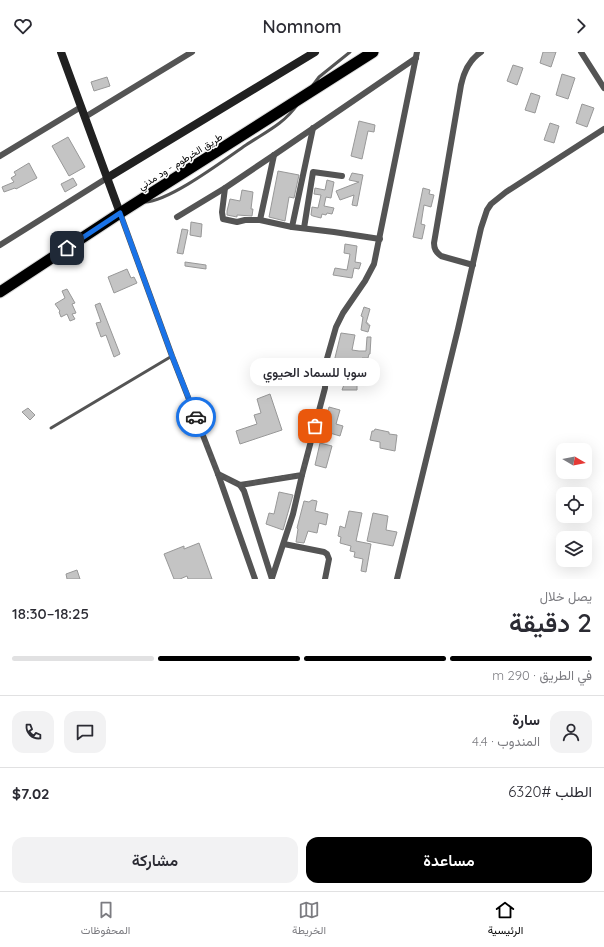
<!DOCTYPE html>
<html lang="ar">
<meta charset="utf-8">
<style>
:root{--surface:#fff;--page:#f2f2f3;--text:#2b2b33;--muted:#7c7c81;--line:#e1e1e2;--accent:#000}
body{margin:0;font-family:Quicksand,Vazirmatn,sans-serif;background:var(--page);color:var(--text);direction:rtl;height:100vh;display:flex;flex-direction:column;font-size:15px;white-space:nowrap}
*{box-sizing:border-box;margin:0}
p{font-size:13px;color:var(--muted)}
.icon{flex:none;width:22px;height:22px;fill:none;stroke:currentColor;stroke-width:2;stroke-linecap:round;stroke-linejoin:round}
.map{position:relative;height:527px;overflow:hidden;direction:ltr}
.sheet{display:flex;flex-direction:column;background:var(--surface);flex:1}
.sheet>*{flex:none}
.needle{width:26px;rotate:100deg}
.controls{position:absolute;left:556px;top:391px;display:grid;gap:8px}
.controls a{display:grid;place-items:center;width:36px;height:36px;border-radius:8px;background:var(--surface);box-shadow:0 4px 16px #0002;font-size:20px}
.pin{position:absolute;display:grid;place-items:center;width:34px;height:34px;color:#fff;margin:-17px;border-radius:8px;box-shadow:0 2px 6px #0006}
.courier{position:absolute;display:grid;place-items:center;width:40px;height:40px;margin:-20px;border:3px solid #1a73e8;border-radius:50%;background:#fff;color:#222;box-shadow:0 1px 5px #0007}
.bubble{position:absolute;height:28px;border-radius:12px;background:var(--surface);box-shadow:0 4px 16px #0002;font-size:13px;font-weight:600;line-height:28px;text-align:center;direction:rtl}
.summary em{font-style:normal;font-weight:600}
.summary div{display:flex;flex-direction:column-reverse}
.summary{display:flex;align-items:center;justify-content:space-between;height:68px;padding:0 12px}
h1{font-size:26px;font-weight:600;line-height:30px}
.bar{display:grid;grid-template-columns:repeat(4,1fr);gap:6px 4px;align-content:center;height:48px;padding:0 12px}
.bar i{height:5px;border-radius:3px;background:var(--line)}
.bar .current{background:var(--accent)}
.bar p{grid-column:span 4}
.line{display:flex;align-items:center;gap:10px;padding:0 12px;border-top:1px solid var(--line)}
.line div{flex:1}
.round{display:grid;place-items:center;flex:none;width:42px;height:42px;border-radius:12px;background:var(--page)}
.action{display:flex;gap:8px;margin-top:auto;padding:8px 12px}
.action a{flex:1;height:46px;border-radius:12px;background:var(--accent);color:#fff;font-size:16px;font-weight:600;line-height:46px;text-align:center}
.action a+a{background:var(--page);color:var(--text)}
header{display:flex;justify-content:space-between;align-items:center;height:52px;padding:0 12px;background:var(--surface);font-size:18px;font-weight:600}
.menu{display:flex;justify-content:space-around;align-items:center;height:56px;border-top:1px solid var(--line);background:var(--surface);font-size:11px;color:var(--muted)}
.menu a{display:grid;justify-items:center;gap:2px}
.menu .current{color:var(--accent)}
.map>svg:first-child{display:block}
</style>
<header><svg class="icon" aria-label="forward" viewBox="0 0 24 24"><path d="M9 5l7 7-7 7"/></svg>Nomnom<svg class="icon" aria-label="heart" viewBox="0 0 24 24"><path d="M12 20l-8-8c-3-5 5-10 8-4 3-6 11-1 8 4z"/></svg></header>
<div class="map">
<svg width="604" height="527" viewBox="0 0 604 527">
<rect width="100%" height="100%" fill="#fff"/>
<g fill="#c4c4c4" stroke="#989898">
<polygon points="543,0 556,0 551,15 540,11"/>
<polygon points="513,13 523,16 517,33 507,29"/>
<polygon points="562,22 575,26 568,47 556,43"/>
<polygon points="107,25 110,34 94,39 91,30"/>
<polygon points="531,41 540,44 535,61 525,58"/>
<polygon points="582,52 594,56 587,75 576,71"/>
<polygon points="359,69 375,73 374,80 368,79 362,107 351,104"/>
<polygon points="550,71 559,74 554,91 544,88"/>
<polygon points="68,85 85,115 69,124 52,94"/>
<polygon points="29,111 37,126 16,137 15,136 4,140 2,135 14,130 11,126 16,123 14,120"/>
<polygon points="278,119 299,123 294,146 289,145 285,169 269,165"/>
<polygon points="352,121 363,123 357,154 352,153 354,143 340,148 336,139 359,130 349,128"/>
<polygon points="73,126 77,133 65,140 61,132"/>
<polygon points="327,128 334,130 331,146 326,145 324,154 334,156 332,162 327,161 326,163 322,162 321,166 313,164 311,163 312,155 318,156 321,143 314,142 315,136 325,138"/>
<polygon points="423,136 430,138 429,142 434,143 431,155 424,153 421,172 425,173 422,187 413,185"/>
<polygon points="242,138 253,140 251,157 253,157 252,164 237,163 237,165 227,163 227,159 230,147 240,149"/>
<polygon points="191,170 202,172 201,185 190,183"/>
<polygon points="182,177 188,178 183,202 177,201"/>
<polygon points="345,192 357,194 355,210 361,211 359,217 354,216 352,226 333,223 335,216 347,218 350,202 344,201"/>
<polygon points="185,210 206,213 206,217 185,214"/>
<polygon points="127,217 131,226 134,225 137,231 114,241 108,225"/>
<polygon points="67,237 75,251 72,252 76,261 72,262 75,267 70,269 67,262 61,265 59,260 60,259 55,252 65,246 62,239"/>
<polygon points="100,251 120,302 114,305 106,283 101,285 96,271 101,270 95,253"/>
<polygon points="364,255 370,257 366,271 368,271 368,273 370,273 368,280 361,278 363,265 361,264"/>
<polygon points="341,281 355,283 352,298 359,299 366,299 367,285 371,285 370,302 369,302 368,306 362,306 362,311 343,307 341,316 333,314"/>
<polygon points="349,321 366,321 366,327 363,327 363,329 357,329 357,338 342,338 345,330 346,330"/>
<polygon points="270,342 282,378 240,392 236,379 257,372 254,363 261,361 257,347"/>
<polygon points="329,355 340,358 336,372 343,374 340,384 323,379"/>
<polygon points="28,356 35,363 30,368 22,360"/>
<polygon points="375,377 389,380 389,382 397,383 395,399 380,396 380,390 370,388 372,379 374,379"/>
<polygon points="320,391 332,394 326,416 315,413"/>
<polygon points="279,440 293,443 283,478 266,472 269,461 274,462"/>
<polygon points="312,448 317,449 315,459 328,462 326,473 319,471 317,481 308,479 304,491 296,490 298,477 297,476 304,449 309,450"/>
<polygon points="349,459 362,461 356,489 371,492 366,520 361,519 363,507 354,505 355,500 350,499 351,494 340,491 341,485 338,484 340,474 345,476"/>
<polygon points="373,461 388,464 386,478 397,480 393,494 367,489"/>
<polygon points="199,491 212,527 188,527 187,524 180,527 174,527 164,502 184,494 184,497"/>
<polygon points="77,518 80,527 67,527 66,522"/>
</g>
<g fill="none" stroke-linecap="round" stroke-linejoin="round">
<defs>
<polyline id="highway" points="0,240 120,161 373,0"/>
</defs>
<use href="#highway" stroke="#dbdbdb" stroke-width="13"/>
<g stroke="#545454" stroke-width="3">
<polyline points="313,33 319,25 350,0"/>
<path d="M145,150c25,-1 79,-42 101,-57 18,-12 39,-22 51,-40"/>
<polyline points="51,376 172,304"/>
</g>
<g stroke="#545454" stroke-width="6">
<polyline points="581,0 604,36"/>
<polyline points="85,65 192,0"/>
<polyline points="0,104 81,55"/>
<polyline points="225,136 222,160 223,167 237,170 245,168 260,168 292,175 334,180 380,187"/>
<polyline points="120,161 172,304 218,422 255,527"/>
<polyline points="177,165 225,136 274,103 416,6"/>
<polyline points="260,168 274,103"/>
<polyline points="292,175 313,76"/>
<polyline points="304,176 313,120 342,124"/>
<polyline points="0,193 107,126"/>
<path d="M473,213l-32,-9c-5,-4 -7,-7 -7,-13l27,-158c3,-14 8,-25 20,-33"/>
<polyline points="218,422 240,433 244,439 272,527"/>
<polyline points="240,433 302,423 325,336 326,310 336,275 343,261 365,229 374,212 417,0"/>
<polyline points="284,492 324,500 327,502 329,507 325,527"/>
<polyline points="272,526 293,462 302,423"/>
<polyline points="397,527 458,277 481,176 487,158 491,152 506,140 604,77"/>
</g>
<g stroke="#212121" stroke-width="8">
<polyline points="61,0 120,161"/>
<polyline points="107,126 315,0"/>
</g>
<use href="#highway" stroke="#000" stroke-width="11"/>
</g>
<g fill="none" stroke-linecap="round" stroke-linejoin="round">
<polyline stroke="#595959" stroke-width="4" stroke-dasharray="0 7.2" points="196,365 218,422 240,433 283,425 302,423 315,374"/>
<polyline stroke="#1a73e8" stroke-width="5" points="67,196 120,161 172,304 196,365"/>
</g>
<g text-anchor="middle" stroke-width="3" stroke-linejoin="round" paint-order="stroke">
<g font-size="10" fill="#000" stroke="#fff">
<text transform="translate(180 109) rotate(-32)" y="4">طريق الخرطوم - ود مدني</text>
</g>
</g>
</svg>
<div class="controls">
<a><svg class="needle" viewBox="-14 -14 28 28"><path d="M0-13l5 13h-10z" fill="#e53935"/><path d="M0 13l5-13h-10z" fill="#7c7c81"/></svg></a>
<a><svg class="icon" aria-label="locate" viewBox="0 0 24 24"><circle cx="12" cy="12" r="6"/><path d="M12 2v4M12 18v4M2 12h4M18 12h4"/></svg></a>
<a><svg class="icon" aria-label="layers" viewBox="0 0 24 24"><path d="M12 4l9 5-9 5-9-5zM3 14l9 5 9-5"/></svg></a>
</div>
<div class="pin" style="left:315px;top:374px;background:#ea580c"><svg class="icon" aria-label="bag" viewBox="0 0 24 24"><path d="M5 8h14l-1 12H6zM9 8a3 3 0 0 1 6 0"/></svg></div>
<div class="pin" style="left:67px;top:196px;background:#1f2937"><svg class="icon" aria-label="home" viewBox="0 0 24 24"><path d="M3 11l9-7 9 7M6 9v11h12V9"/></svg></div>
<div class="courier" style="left:196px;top:365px"><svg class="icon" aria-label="car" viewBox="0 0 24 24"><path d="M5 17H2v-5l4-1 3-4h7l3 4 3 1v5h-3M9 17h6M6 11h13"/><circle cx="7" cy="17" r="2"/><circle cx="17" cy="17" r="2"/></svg></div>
<div class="bubble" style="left:250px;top:306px;width:130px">سوبا للسماد الحيوي</div>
</div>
<section class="sheet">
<div class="summary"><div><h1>2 دقيقة</h1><p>يصل خلال</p></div><em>18:25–18:30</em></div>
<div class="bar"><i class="current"></i><i class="current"></i><i class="current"></i><i></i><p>في الطريق · 290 m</p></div>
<div class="line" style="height:72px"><a class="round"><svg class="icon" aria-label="person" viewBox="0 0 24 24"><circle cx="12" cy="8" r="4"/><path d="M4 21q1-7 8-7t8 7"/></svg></a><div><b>سارة</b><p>المندوب · 4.4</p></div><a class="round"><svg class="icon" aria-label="chat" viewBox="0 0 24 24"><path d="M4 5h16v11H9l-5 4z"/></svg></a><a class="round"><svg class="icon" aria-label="phone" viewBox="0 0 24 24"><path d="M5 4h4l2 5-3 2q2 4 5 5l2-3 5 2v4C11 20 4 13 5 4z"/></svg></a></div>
<div class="line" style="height:52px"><div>الطلب #6320</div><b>$7.02</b></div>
<div class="action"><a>مساعدة</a><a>مشاركة</a></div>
</section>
<nav class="menu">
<a class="current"><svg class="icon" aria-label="home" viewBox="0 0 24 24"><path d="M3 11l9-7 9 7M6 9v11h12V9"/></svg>الرئيسية</a>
<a><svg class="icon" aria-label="map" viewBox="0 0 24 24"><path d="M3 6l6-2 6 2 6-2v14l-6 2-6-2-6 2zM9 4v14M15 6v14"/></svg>الخريطة</a>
<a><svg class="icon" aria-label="saved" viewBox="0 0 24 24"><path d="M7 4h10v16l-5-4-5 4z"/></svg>المحفوظات</a>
</nav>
